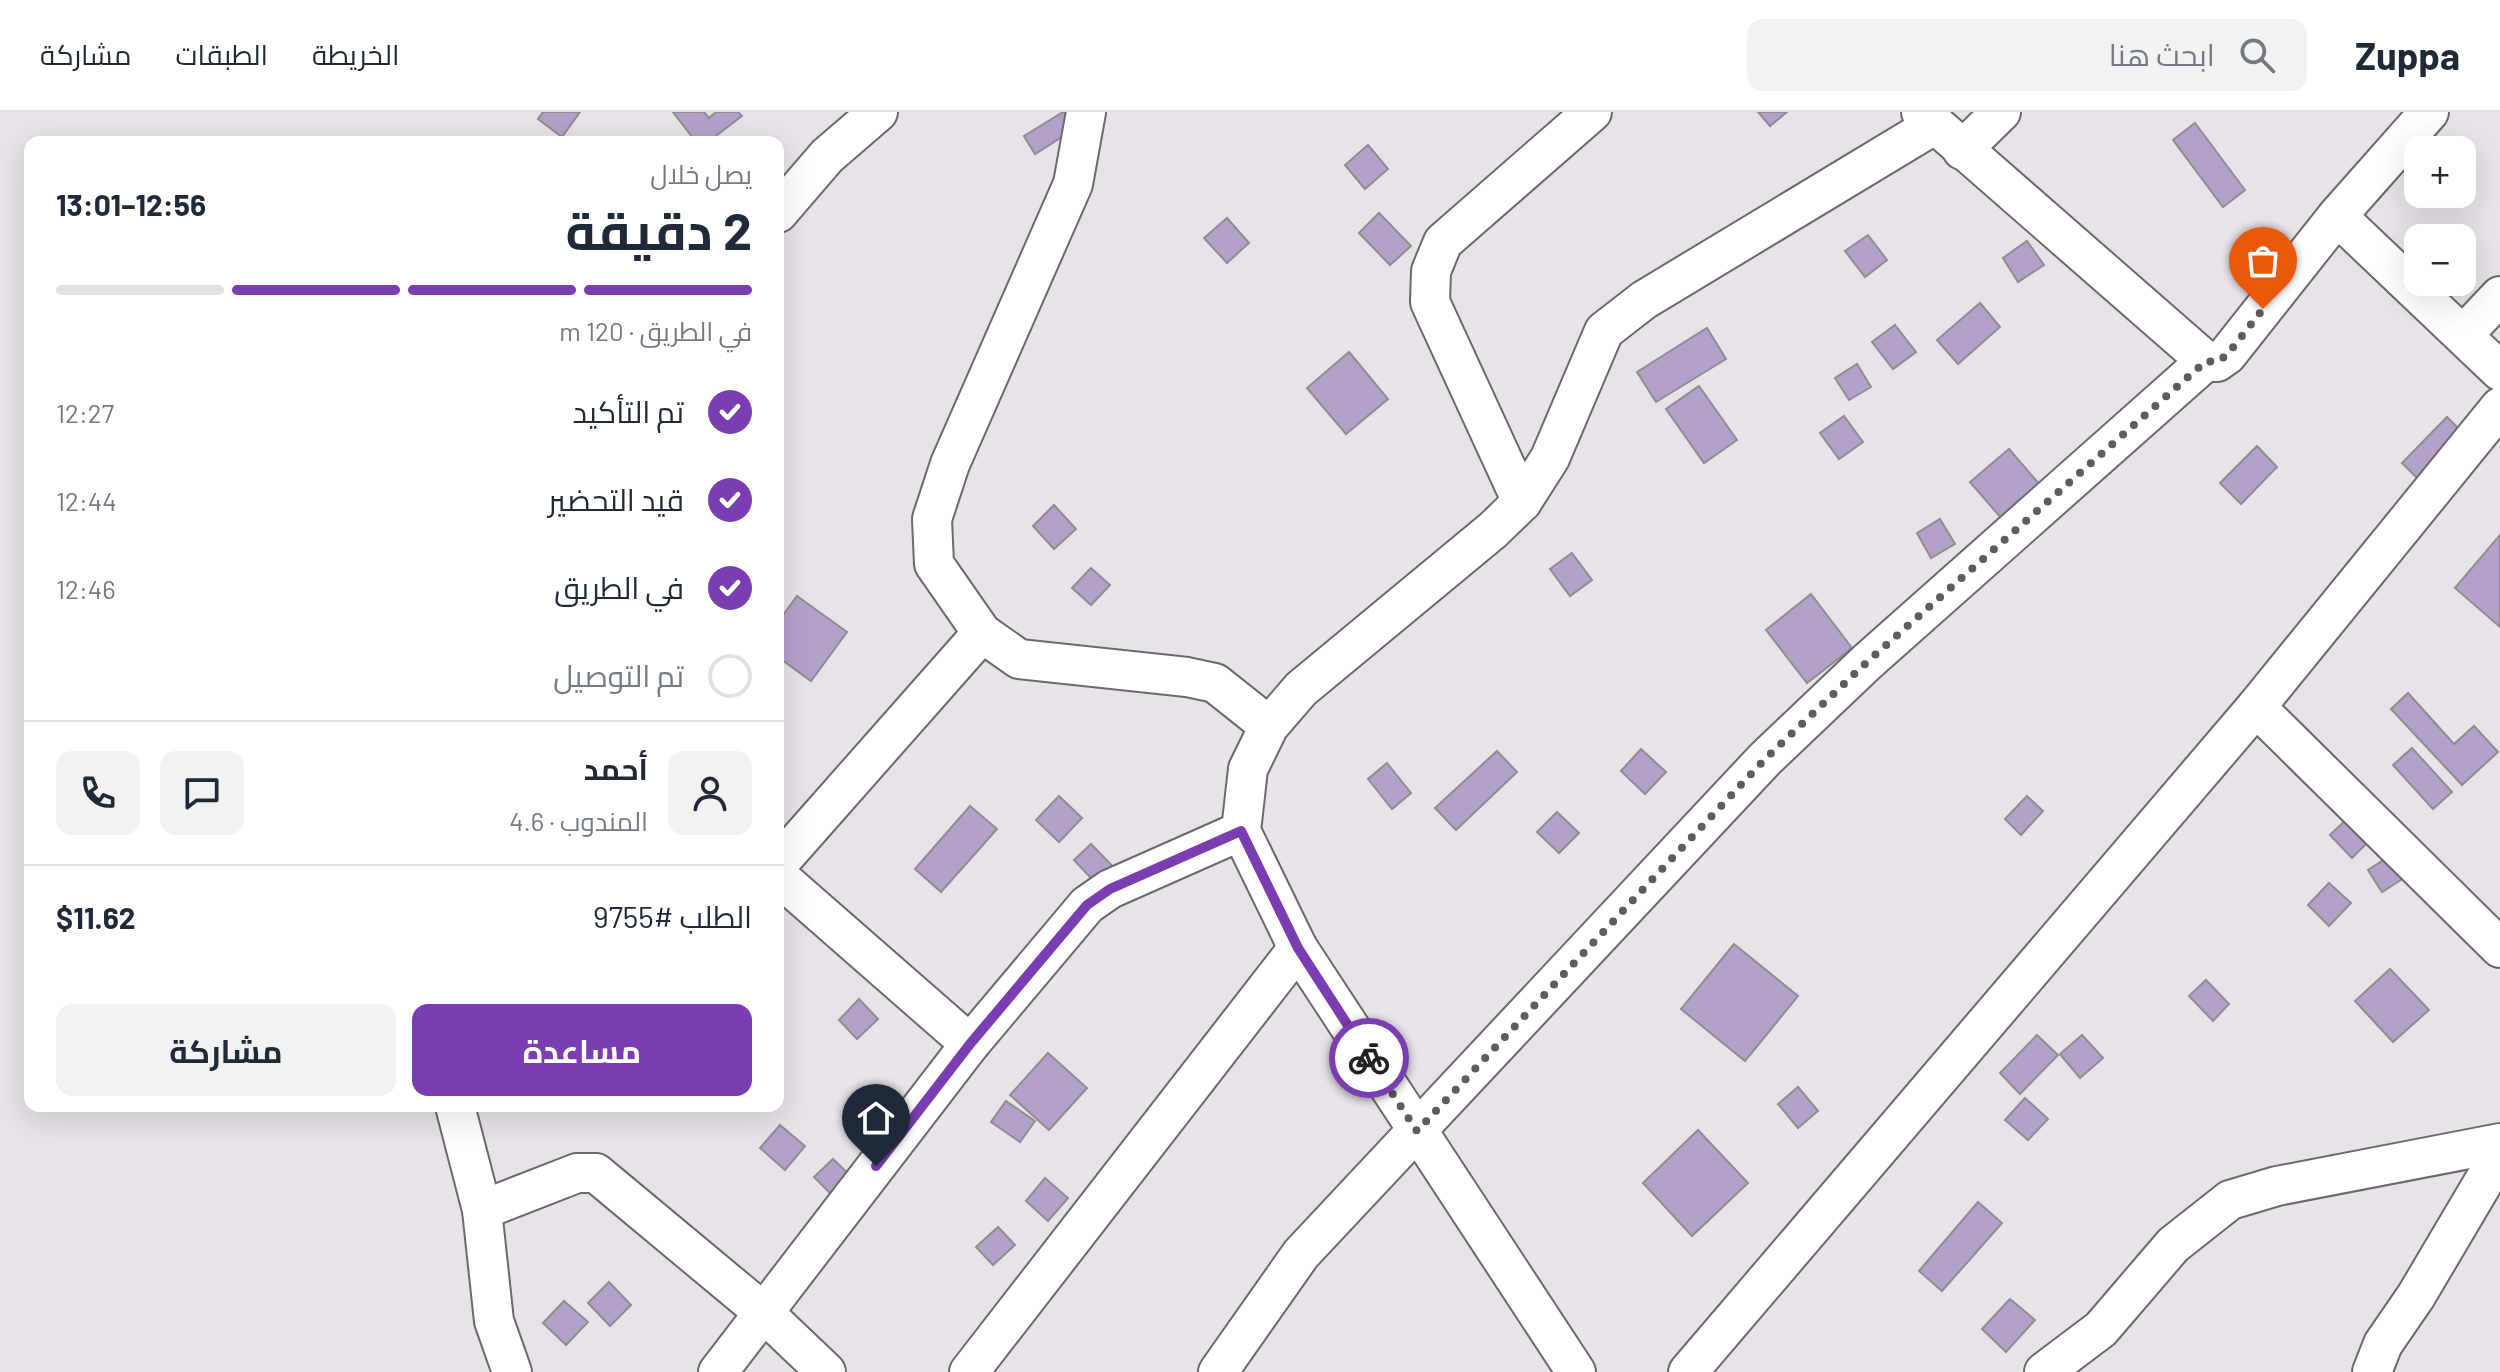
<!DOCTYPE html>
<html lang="ar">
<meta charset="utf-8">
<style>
:root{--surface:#fff;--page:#f2f2f3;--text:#1f2937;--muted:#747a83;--line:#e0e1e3;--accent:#7b3db2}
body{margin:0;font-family:Barlow,Cairo,sans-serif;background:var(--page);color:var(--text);direction:rtl;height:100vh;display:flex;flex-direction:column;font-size:30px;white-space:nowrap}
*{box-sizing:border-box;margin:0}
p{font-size:26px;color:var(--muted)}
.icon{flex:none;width:44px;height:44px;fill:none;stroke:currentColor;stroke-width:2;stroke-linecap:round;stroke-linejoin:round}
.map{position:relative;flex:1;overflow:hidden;direction:ltr}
.panel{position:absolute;left:24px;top:24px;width:760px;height:976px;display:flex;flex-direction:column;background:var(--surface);border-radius:16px;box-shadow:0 8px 32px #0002;direction:rtl}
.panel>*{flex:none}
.controls{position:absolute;left:2404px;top:24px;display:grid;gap:16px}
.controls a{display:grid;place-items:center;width:72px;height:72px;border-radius:16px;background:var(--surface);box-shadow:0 8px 32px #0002;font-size:40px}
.pin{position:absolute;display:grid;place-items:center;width:68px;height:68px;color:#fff;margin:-82px -34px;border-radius:50% 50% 50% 0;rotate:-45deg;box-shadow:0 0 8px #0007}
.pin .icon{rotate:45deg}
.courier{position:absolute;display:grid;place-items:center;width:80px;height:80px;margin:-40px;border:6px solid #7b3db2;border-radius:50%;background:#fff;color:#222;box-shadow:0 2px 10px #0007}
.summary em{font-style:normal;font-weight:700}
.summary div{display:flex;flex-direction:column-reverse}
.summary{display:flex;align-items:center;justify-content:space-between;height:136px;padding:0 32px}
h1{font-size:52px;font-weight:700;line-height:60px}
.bar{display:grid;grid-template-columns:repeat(4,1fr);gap:12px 8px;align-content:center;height:96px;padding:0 32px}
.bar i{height:10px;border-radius:6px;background:var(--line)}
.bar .selected{background:var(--accent)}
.bar p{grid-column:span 4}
.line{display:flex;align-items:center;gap:20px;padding:0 32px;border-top:2px solid var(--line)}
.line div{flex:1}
.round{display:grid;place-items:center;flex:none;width:84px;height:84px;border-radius:16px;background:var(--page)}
ol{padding:0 32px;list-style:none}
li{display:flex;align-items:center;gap:24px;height:88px}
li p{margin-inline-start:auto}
li .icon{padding:8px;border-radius:50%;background:var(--accent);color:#fff;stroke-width:4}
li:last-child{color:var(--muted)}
li i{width:44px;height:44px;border:4px solid var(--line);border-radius:50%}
.cta{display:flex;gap:16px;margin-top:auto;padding:16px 32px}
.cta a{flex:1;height:92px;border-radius:16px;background:var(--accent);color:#fff;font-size:32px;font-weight:700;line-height:92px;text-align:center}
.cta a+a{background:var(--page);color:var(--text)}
header{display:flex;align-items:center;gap:48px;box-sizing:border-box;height:112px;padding:0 40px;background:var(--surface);border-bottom:2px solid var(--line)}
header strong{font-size:38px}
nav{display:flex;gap:44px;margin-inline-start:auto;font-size:28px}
.search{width:560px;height:72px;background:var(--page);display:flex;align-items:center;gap:20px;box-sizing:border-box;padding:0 28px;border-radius:16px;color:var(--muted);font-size:30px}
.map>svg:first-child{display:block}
</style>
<header>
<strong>Zuppa</strong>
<div class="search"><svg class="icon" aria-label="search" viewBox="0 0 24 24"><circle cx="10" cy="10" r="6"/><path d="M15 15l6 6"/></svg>ابحث هنا</div>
<nav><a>الخريطة</a><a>الطبقات</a><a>مشاركة</a></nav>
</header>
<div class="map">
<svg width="2500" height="1260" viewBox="0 0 2500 1260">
<rect width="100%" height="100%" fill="#e7e3e8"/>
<g fill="#b4a1ca" stroke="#8f8d92" stroke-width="2">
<polygon points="543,0 580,0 562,25 538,7"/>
<polygon points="673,0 704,0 709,6 716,0 738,0 742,4 708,30 696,30"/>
<polygon points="1063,0 1073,0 1081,13 1035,42 1024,24"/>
<polygon points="1758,0 1787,0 1770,14"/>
<polygon points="2195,11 2245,78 2223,95 2173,28"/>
<polygon points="1368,33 1388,57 1365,77 1345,53"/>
<polygon points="1379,101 1411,134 1390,153 1359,121"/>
<polygon points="1227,106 1249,131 1227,151 1204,126"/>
<polygon points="1868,123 1887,148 1865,165 1845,139"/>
<polygon points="2027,129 2044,153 2018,170 2003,146"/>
<polygon points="1980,191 2000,215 1958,252 1937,228"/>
<polygon points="1895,213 1916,240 1893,257 1872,230"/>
<polygon points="1707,216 1726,247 1656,290 1637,260"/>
<polygon points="1349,240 1388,287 1346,322 1307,276"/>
<polygon points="1857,252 1871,275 1849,288 1835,266"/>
<polygon points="1699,274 1737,328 1704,351 1666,297"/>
<polygon points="1844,304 1863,330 1839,347 1820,321"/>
<polygon points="2447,305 2468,326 2423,372 2402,351"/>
<polygon points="2257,334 2277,355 2241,392 2220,371"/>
<polygon points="2009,337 2060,396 2021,429 1970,370"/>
<polygon points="1054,393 1076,417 1054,437 1033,414"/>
<polygon points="1940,407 1955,432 1931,446 1917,421"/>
<polygon points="2500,423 2500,515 2455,476"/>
<polygon points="1572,441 1592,468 1570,484 1550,457"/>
<polygon points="1091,456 1110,473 1091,493 1072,476"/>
<polygon points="1811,482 1852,536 1807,571 1766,518"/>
<polygon points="797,484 847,520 811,569 778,545 778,510"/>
<polygon points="2408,581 2454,632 2474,614 2498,640 2462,673 2391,597"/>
<polygon points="2412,636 2452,680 2433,697 2393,653"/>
<polygon points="1641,637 1666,660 1645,682 1621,659"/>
<polygon points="1497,639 1517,660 1456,718 1435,696"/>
<polygon points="1387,651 1411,681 1392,697 1368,667"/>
<polygon points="1059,684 1082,706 1059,730 1036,708"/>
<polygon points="2027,684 2043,699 2021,723 2005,707"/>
<polygon points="970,694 997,717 941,780 915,757"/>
<polygon points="1557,700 1579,721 1559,741 1537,720"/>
<polygon points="2350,704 2372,726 2352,746 2330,723"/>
<polygon points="1091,732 1124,766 1107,783 1074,748"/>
<polygon points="2393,742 2407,764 2382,780 2368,758"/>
<polygon points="2329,771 2351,791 2329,814 2308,793"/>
<polygon points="1734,832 1798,884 1745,949 1681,897"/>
<polygon points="2390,857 2429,898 2393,930 2355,889"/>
<polygon points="2206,868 2229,892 2213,909 2189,884"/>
<polygon points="859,887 878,907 857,927 839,908"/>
<polygon points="2037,923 2058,943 2020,982 2000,961"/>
<polygon points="2082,923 2103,946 2080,966 2060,942"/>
<polygon points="1048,941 1087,976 1049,1018 1010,983"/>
<polygon points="1798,975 1818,999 1798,1016 1778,992"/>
<polygon points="2025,986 2048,1007 2028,1028 2005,1008"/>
<polygon points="1006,989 1035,1009 1020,1030 991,1010"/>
<polygon points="780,1013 805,1034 785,1058 760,1036"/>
<polygon points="1698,1018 1748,1071 1692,1124 1643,1071"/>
<polygon points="833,1047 856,1069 837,1088 814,1065"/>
<polygon points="1045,1066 1068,1086 1048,1109 1026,1089"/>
<polygon points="1978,1090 2002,1111 1942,1179 1919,1159"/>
<polygon points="998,1115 1015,1133 993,1153 976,1135"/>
<polygon points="609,1170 631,1193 610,1214 588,1191"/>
<polygon points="2010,1187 2035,1208 2006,1240 1982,1217"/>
<polygon points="564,1189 588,1210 566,1233 543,1211"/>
</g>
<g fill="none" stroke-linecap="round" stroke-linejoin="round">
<defs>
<g id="street">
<polyline points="1086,0 1073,72 950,352 932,407 934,452 982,521 1019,547 1187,565 1215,571 1269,614"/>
<polyline points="1921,0 2206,249 2217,250 2227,243 2337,104 2429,0"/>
<polyline points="1962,38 2001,0"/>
<polyline points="778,101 827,44 878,0"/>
<polyline points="2337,104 2500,259"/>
<polyline points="2463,223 2500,184"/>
<polyline points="1522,390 1430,190 1431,159 1443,130 1592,0"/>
<polyline points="2256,595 2500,836"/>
<polyline points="778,752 982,521"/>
<polyline points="778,764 970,932"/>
<polyline points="455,994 482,1098 494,1209 512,1260"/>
<polyline points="482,1098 577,1061 596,1061 763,1200 826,1260"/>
<polyline points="718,1260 970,932 1087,793 1110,777 1241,719"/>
<polyline points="969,1260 1298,836"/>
<polyline points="1218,1260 1301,1142 1765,647 1867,550 2206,249"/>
<polyline points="1576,1260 1298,836 1241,719 1248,657 1269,614 1301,577 1493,418 1522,390 1550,346 1604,219 1644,188 1934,13"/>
<polyline points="1688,1260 2256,595 2500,295"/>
<polyline points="2044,1260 2101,1217 2173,1133 2230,1088 2277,1074 2500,1031"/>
<polyline points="2372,1260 2383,1232 2416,1184 2500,1042"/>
</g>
</defs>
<use href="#street" stroke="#6c696d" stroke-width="42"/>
<use href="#street" stroke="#fff" stroke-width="38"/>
</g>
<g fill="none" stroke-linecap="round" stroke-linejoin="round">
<polyline stroke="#5e5c5e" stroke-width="8" stroke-dasharray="0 14.4" points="1369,946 1417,1019 1765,647 1867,550 2206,249 2217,250 2227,243 2263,197"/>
<polyline stroke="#7b3db2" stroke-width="10" points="876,1054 970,932 1087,793 1110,777 1241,719 1298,836 1369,946"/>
</g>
</svg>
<div class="controls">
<a>+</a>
<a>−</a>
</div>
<div class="pin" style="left:2263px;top:197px;background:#ea580c"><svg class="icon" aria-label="bag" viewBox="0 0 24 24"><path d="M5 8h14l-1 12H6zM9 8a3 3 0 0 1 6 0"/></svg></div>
<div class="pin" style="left:876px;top:1054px;background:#1f2937"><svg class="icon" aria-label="home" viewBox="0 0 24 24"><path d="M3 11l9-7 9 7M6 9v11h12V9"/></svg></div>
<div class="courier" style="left:1369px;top:946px"><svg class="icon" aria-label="bike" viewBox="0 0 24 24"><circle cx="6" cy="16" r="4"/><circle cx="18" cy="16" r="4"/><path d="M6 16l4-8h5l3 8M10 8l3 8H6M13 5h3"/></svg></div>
<section class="panel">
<div class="summary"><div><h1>2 دقيقة</h1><p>يصل خلال</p></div><em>12:56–13:01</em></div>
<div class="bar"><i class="selected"></i><i class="selected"></i><i class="selected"></i><i></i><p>في الطريق · 120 m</p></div>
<ol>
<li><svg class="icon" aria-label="check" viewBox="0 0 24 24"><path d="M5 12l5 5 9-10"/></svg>تم التأكيد<p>12:27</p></li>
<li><svg class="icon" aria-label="check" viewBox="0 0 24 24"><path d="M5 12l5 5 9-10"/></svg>قيد التحضير<p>12:44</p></li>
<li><svg class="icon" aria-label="check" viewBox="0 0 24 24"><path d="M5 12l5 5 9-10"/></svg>في الطريق<p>12:46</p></li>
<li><i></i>تم التوصيل</li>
</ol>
<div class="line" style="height:144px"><a class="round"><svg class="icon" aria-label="person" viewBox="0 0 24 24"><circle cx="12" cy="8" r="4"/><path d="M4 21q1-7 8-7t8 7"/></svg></a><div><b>أحمد</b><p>المندوب · 4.6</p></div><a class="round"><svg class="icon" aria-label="chat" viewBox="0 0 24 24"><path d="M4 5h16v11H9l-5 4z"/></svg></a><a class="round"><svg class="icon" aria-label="phone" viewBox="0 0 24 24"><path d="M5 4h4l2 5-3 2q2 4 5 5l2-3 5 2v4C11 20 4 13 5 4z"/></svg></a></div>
<div class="line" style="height:104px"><div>الطلب #9755</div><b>$11.62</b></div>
<div class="cta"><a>مساعدة</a><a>مشاركة</a></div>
</section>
</div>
